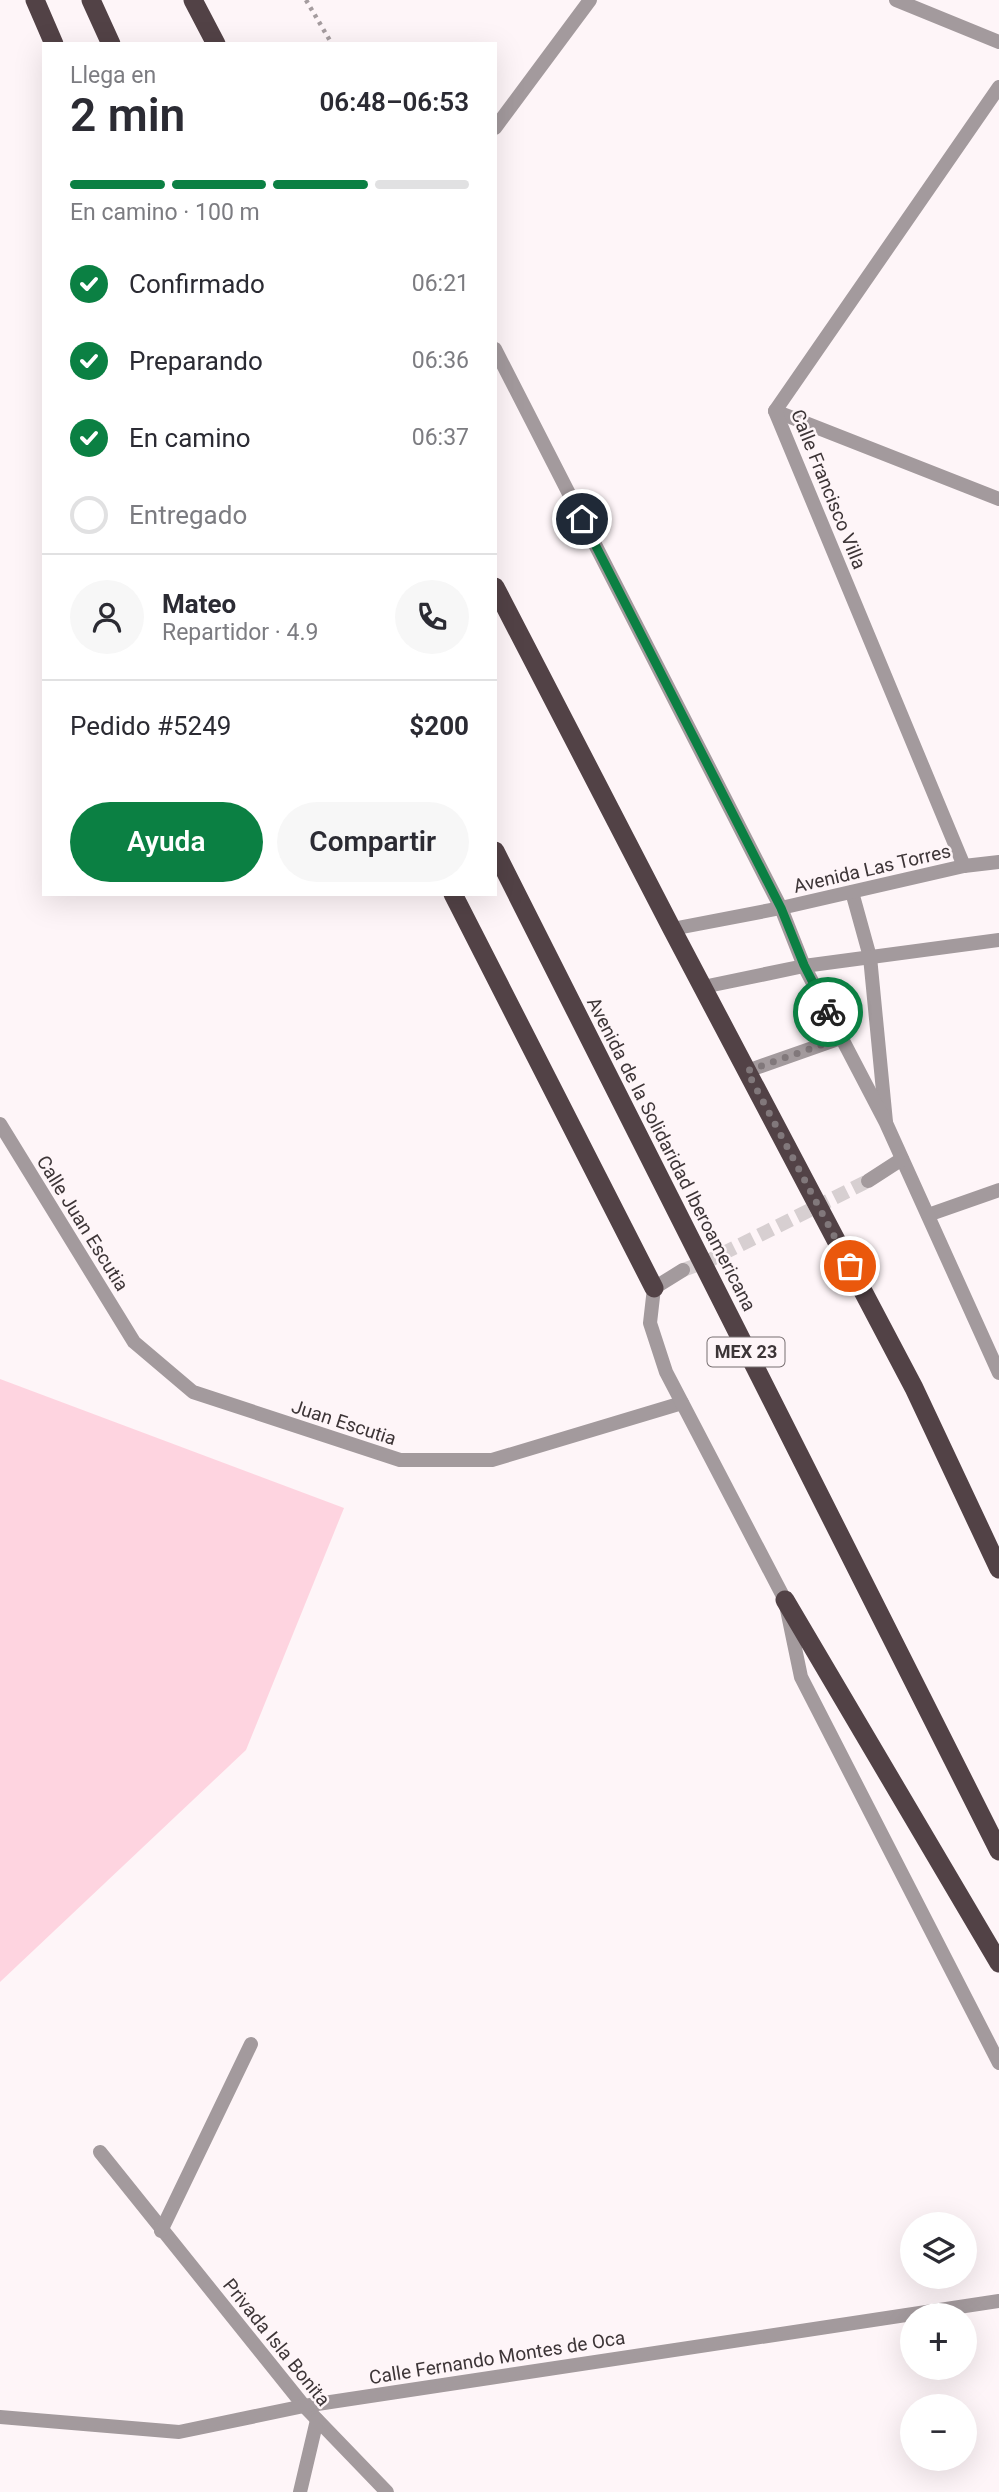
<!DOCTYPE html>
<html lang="es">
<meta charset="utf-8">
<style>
:root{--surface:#fff;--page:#f7f7f7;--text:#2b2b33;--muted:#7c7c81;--line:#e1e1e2;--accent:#0b8043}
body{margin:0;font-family:Roboto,sans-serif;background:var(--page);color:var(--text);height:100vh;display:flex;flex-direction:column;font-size:26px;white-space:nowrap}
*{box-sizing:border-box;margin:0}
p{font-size:23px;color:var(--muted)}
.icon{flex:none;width:38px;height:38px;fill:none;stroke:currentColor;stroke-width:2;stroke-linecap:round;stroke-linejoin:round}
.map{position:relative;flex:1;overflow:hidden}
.drawer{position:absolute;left:42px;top:42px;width:455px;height:854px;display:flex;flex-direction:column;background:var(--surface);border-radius:0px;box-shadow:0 7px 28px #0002}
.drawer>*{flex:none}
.tools{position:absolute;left:900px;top:2212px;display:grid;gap:14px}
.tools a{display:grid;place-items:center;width:77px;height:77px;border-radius:50%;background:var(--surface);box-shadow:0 7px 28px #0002;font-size:35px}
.pin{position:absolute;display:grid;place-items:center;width:60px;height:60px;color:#fff;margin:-30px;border:4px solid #fff;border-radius:50%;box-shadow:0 2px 7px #0007}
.courier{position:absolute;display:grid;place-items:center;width:70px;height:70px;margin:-35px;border:5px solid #0b8043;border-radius:50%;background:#fff;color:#222;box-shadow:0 2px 9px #0007}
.overview em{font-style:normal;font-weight:600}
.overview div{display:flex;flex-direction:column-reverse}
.overview{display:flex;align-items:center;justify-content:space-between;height:119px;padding:0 28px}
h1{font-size:46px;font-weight:600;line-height:52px}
.bar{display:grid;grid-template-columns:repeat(4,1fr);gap:10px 7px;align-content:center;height:84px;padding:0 28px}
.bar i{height:9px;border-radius:5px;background:var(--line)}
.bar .selected{background:var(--accent)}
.bar p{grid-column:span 4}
.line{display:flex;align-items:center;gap:18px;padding:0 28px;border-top:2px solid var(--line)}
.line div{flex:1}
.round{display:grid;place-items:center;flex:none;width:74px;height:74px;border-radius:37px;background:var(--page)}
ol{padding:0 28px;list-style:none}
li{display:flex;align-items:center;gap:21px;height:77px}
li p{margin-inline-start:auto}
li .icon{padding:7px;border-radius:50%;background:var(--accent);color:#fff;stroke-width:4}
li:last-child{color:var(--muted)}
li i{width:38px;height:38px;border:4px solid var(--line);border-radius:50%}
.primary-button{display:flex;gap:14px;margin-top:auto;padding:14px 28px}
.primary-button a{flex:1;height:80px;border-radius:42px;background:var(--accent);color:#fff;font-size:28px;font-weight:600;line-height:80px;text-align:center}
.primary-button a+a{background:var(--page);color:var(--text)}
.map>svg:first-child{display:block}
</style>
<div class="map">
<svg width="999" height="2492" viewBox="0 0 999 2492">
<rect width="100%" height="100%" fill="#fef5f8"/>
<polygon fill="#fed4e0" points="0,1379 344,1508 246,1750 0,1982"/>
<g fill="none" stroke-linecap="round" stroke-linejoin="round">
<polyline stroke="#d7cfd1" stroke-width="14" stroke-dasharray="14 7" stroke-linecap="butt" points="683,1270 708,1261 868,1181"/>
<polyline stroke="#a59c9f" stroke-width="4.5" stroke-dasharray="3.5 5" stroke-linecap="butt" points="306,0 332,44"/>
<g stroke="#a39a9d" stroke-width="14">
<polyline points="852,892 870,957 886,1122"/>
<polyline points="747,1071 841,1038"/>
<polyline points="928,1215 999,1190"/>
</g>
<g stroke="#a39a9d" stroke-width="14">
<polyline points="896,0 999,42"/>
<polyline points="495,128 590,0"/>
<polyline points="495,349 781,908 804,966 886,1123 999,1373"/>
<polyline points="775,411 999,499"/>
<polyline points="964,866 775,411 999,87"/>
<polyline points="0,1124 134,1342 193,1392 400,1460 492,1460 682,1403"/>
<polyline points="868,1181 902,1159"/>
<polyline points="683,1270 654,1288 650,1323 666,1372 785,1600 801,1677 999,2063"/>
<polyline points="100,2152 304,2406 387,2492"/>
<polyline points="161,2231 251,2044"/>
<polyline points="0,2417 179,2432 304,2406 999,2301"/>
<polyline points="300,2492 317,2420"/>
</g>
<g stroke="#a39a9d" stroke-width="14">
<polyline points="672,929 781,908 964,866 999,862"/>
<polyline points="703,987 804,966 999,940"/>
</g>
<g stroke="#524246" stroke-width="19">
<polyline points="35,0 54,44"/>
<polyline points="91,0 111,44"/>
<polyline points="193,0 216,44"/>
<polyline points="495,587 672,929 914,1388 999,1569"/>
<polyline points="495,851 999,1851"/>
<polyline points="453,894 654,1288"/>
<polyline points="785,1600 999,1963"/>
</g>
</g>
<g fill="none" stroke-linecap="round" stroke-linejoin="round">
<polyline stroke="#81787b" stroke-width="7" stroke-dasharray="0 12.6" points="828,1012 841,1038 747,1071 850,1266"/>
<polyline stroke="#0b8043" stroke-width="9" points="582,519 781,908 804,965 828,1012"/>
</g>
<g text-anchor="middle" stroke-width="5" stroke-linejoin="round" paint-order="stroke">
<rect fill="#fef5f8" stroke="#776f71" stroke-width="2" x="707.5" y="1337.5" width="77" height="29" rx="5"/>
<g font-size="18" font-weight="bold" fill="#3d3537">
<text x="746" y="1358">MEX 23</text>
</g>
<g font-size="19" fill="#3d3537" stroke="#fef5f8">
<text transform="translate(829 489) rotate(68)" y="7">Calle Francisco Villa</text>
<text transform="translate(872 868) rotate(-13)" y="7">Avenida Las Torres</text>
<text transform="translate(672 1154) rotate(63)" y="7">Avenida de la Solidaridad Iberoamericana</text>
<text transform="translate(83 1223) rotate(58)" y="7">Calle Juan Escutia</text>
<text transform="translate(344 1422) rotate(18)" y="7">Juan Escutia</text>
<text transform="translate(277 2342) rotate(51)" y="7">Privada Isla Bonita</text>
<text transform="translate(497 2357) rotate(-9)" y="7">Calle Fernando Montes de Oca</text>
</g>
</g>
</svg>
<div class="tools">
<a><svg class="icon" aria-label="layers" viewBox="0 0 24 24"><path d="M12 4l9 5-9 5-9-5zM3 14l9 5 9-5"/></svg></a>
<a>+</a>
<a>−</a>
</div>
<div class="pin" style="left:850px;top:1266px;background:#ea580c"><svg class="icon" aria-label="bag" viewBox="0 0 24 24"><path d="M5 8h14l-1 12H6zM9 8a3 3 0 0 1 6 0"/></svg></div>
<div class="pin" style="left:582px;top:519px;background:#1f2937"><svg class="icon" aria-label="home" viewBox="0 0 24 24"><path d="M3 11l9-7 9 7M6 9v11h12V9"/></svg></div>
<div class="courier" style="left:828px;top:1012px"><svg class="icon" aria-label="bike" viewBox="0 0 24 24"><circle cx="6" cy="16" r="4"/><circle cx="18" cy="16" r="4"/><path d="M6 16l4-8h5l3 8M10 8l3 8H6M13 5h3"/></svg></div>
<section class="drawer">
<div class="overview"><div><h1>2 min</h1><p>Llega en</p></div><em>06:48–06:53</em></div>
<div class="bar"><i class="selected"></i><i class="selected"></i><i class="selected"></i><i></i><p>En camino · 100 m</p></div>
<ol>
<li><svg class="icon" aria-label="check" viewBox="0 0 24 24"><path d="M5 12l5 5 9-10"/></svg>Confirmado<p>06:21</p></li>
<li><svg class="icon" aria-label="check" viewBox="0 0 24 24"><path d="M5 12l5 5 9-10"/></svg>Preparando<p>06:36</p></li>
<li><svg class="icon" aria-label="check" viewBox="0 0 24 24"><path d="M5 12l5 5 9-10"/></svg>En camino<p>06:37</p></li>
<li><i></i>Entregado</li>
</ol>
<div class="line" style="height:126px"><a class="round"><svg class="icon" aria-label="person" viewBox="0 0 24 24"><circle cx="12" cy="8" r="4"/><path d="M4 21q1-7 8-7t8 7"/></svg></a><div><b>Mateo</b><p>Repartidor · 4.9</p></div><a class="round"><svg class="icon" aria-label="phone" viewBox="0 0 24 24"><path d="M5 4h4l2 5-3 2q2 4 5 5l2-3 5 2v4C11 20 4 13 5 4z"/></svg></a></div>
<div class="line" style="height:91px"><div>Pedido #5249</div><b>$200</b></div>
<div class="primary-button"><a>Ayuda</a><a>Compartir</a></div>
</section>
</div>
